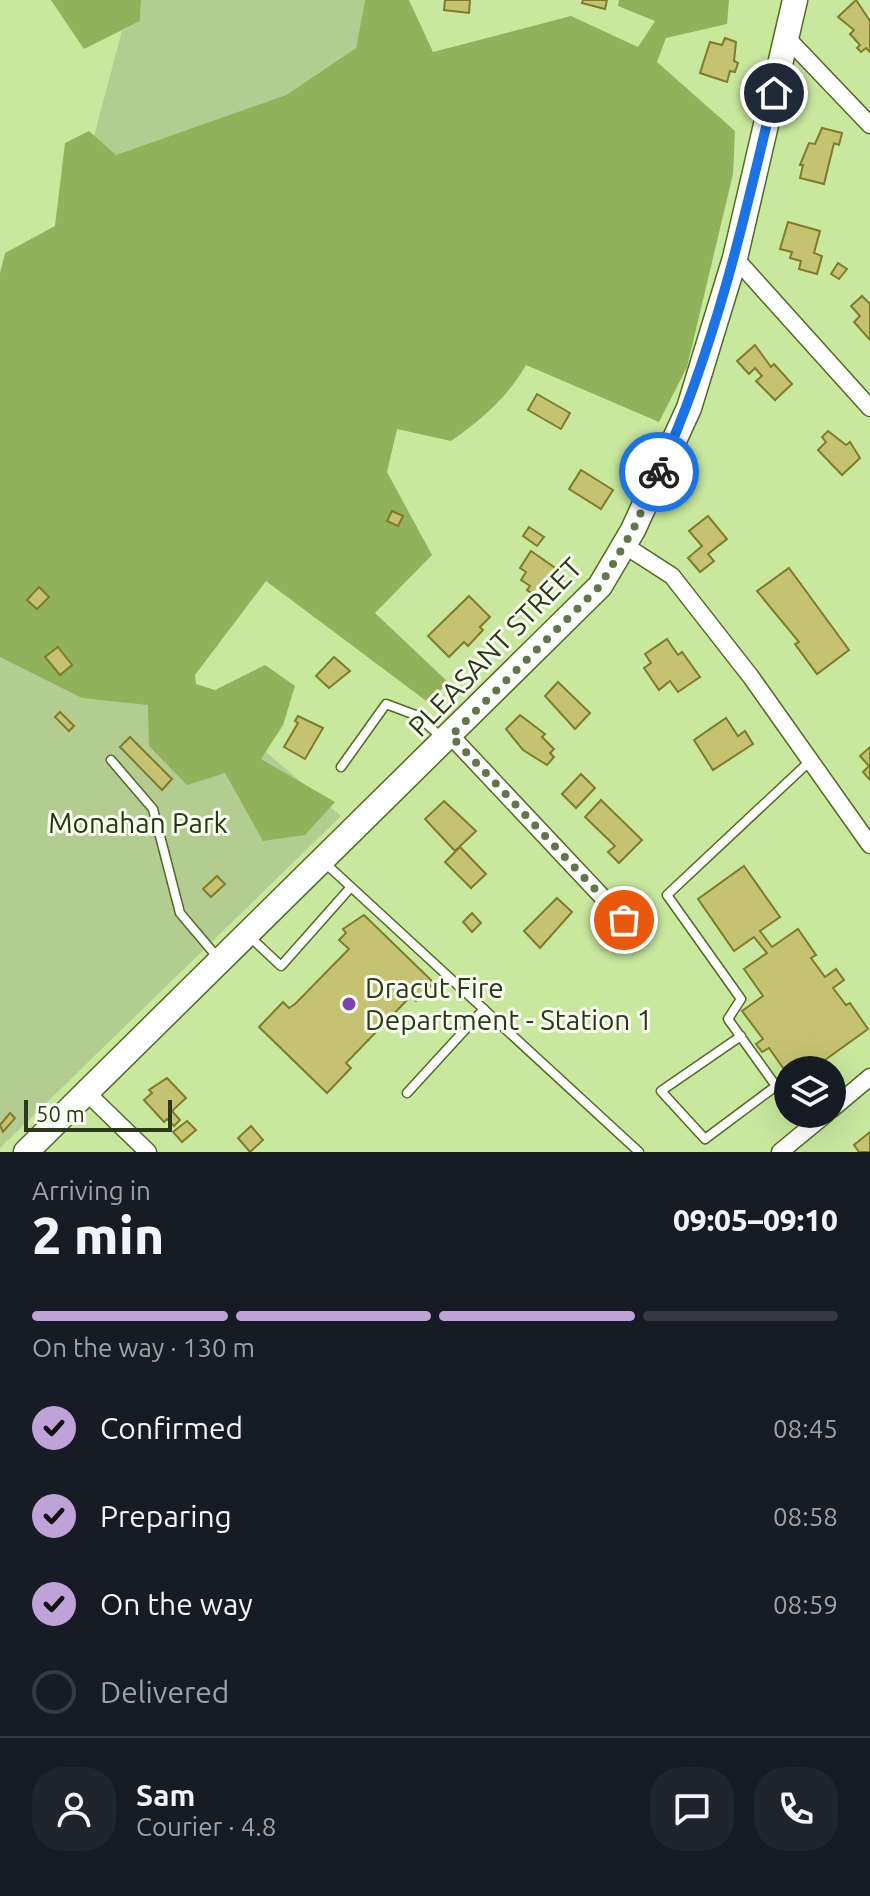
<!DOCTYPE html>
<meta charset="utf-8">
<style>
:root{--surface:#171b24;--page:#20242c;--text:#f1f3f6;--muted:#9ea1a6;--line:#363941;--accent:#bfa2d8}
body{margin:0;font-family:Ubuntu,sans-serif;background:var(--page);color:var(--text);height:100vh;display:flex;flex-direction:column;font-size:30px;white-space:nowrap}
*{box-sizing:border-box;margin:0}
p{font-size:26px;color:var(--muted)}
.icon{flex:none;width:44px;height:44px;fill:none;stroke:currentColor;stroke-width:2;stroke-linecap:round;stroke-linejoin:round}
.map{position:relative;height:1152px;overflow:hidden}
.side{display:flex;flex-direction:column;background:var(--surface);flex:1}
.side>*{flex:none}
.buttons{position:absolute;left:774px;top:1056px;display:grid;gap:16px}
.buttons a{display:grid;place-items:center;width:72px;height:72px;border-radius:50%;background:var(--surface);box-shadow:0 8px 32px #0002;font-size:40px}
.scale{position:absolute;left:24px;bottom:20px;width:148px;box-sizing:border-box;padding-left:8px;border:4px solid #2c381a;border-top:0;font-size:22px;line-height:28px;white-space:nowrap;color:#2c381a;-webkit-text-stroke:6px #f8fff0;paint-order:stroke}
.pin{position:absolute;display:grid;place-items:center;width:68px;height:68px;color:#fff;margin:-34px;border:4px solid #fff;border-radius:50%;box-shadow:0 2px 8px #0007}
.courier{position:absolute;display:grid;place-items:center;width:80px;height:80px;margin:-40px;border:6px solid #1a73e8;border-radius:50%;background:#fff;color:#222;box-shadow:0 2px 10px #0007}
.summary em{font-style:normal;font-weight:800}
.summary div{display:flex;flex-direction:column-reverse}
.summary{display:flex;align-items:center;justify-content:space-between;height:136px;padding:0 32px}
h1{font-size:52px;font-weight:800;line-height:60px}
.bar{display:grid;grid-template-columns:repeat(4,1fr);gap:12px 8px;align-content:center;height:96px;padding:0 32px}
.bar i{height:10px;border-radius:6px;background:var(--line)}
.bar .on{background:var(--accent)}
.bar p{grid-column:span 4}
.line{display:flex;align-items:center;gap:20px;padding:0 32px;border-top:2px solid var(--line)}
.line div{flex:1}
.round{display:grid;place-items:center;flex:none;width:84px;height:84px;border-radius:32px;background:var(--page)}
ol{padding:0 32px;list-style:none}
li{display:flex;align-items:center;gap:24px;height:88px}
li p{margin-inline-start:auto}
li .icon{padding:8px;border-radius:50%;background:var(--accent);color:#111;stroke-width:4}
li:last-child{color:var(--muted)}
li i{width:44px;height:44px;border:4px solid var(--line);border-radius:50%}
.map>svg:first-child{display:block}
</style>
<div class="map">
<svg width="870" height="1152" viewBox="0 0 870 1152">
<rect width="100%" height="100%" fill="#c8e89d"/>
<g fill="#b3cd90">
<polygon points="141,0 365,0 356,48 286,95 116,155 94,136 122,31 140,21"/>
<polygon points="6,530 341,816 0,1148 0,549"/>
</g>
<g fill="#8fb25a">
<polygon points="51,0 141,0 140,21 84,49"/>
<path d="M365,0h44l24,52 138,-36 67,31 17,-26 -37,-15 1,-6h110l-2,24 -61,14 -9,24 78,69 -2,43 -46,193 -28,55 -133,-57c-19,33 -44,54 -75,76l-54,-12 -10,43 45,83 -57,58 73,69 -19,21 -163,-122 -71,94 1,9 19,6 50,-25 30,21 -12,39 -22,34 74,43 -30,33 -42,6 -38,-68 -38,12 -38,-39 -1,-41 -66,-7 -82,-41v-384l5,-20 50,-27 10,-83 24,-12 27,24 170,-60 70,-47z"/>
</g>
<g fill="#c5c371" stroke="#7f7b28" stroke-width="2">
<polygon points="445,0 470,0 469,13 444,10"/>
<polygon points="583,0 607,0 605,9 582,3"/>
<polygon points="856,0 870,21 870,52 866,48 861,52 857,48 860,45 850,34 854,30 838,17"/>
<polygon points="725,38 736,42 734,61 738,63 735,72 730,71 727,82 700,73 710,42 722,45"/>
<polygon points="822,128 842,133 839,145 834,143 824,184 800,178 803,165 800,165 809,143 815,144"/>
<polygon points="788,222 820,231 814,253 822,256 817,274 799,269 801,261 790,258 792,252 780,249"/>
<polygon points="838,263 847,269 839,279 831,274"/>
<polygon points="862,296 870,304 870,340 854,322 860,316 851,306"/>
<polygon points="755,345 771,367 774,364 792,384 775,400 756,381 762,376 755,368 749,374 737,361"/>
<polygon points="537,394 570,413 561,429 528,410"/>
<polygon points="828,431 846,445 850,442 860,458 842,475 818,450 826,442 822,437"/>
<polygon points="581,470 613,490 601,509 569,489"/>
<polygon points="392,511 403,516 398,526 387,521"/>
<polygon points="708,516 727,539 708,554 714,561 700,572 688,558 702,546 689,531"/>
<polygon points="529,527 544,537 537,546 523,536"/>
<polygon points="531,551 561,572 542,600 527,590 530,586 521,580 526,572 520,568"/>
<polygon points="789,568 849,650 817,674 795,644 799,642 757,591"/>
<polygon points="39,587 49,597 37,609 27,600"/>
<polygon points="469,596 490,617 480,627 483,630 468,646 464,642 449,657 428,636"/>
<polygon points="667,639 678,655 682,652 700,677 678,692 670,681 659,690 644,668 651,663 645,654"/>
<polygon points="58,647 72,665 60,675 45,657"/>
<polygon points="334,657 350,671 329,688 316,676"/>
<polygon points="558,682 590,713 575,729 545,696"/>
<polygon points="60,712 74,726 69,731 55,717"/>
<polygon points="520,715 545,734 542,737 554,749 550,753 554,757 547,765 523,750 506,729"/>
<polygon points="298,716 323,728 305,759 284,747 298,723 295,721"/>
<polygon points="726,718 738,736 745,731 753,744 713,770 694,740"/>
<polygon points="130,737 172,779 162,790 120,747"/>
<polygon points="870,747 870,780 863,772 869,766 860,756"/>
<polygon points="581,774 595,788 576,808 562,794"/>
<polygon points="601,800 642,840 619,863 608,852 615,846 585,817"/>
<polygon points="444,801 476,831 455,851 425,819"/>
<polygon points="460,847 486,874 471,888 445,862"/>
<polygon points="744,866 780,917 760,931 772,947 798,929 816,955 811,958 825,977 836,969 844,980 833,988 846,1005 850,1003 868,1029 811,1070 788,1070 788,1075 769,1048 762,1052 756,1044 763,1039 742,1011 763,996 744,969 767,953 754,937 734,951 698,899"/>
<polygon points="217,876 225,884 211,897 203,889"/>
<polygon points="557,898 572,912 540,948 524,931"/>
<polygon points="472,913 481,923 472,932 463,922"/>
<polygon points="364,915 434,983 416,1001 411,996 346,1063 351,1068 327,1093 259,1027 283,1002 289,1008 295,1004 349,949 339,940 346,933 343,929"/>
<polygon points="167,1078 186,1098 172,1111 180,1120 174,1126 167,1119 164,1122 144,1100 152,1093 149,1090"/>
<polygon points="10,1113 15,1118 3,1132 0,1125"/>
<polygon points="187,1121 196,1130 182,1142 173,1132"/>
<polygon points="251,1126 263,1140 250,1152 238,1138"/>
<polygon points="870,1132 870,1152 859,1152 854,1145"/>
</g>
<g fill="none" stroke-linecap="round" stroke-linejoin="round">
<defs>
<g id="service">
<polyline points="111,760 153,809 180,913 218,958"/>
<polyline points="341,767 386,704 418,716 442,738"/>
<polyline points="325,863 639,1152"/>
<polyline points="249,936 281,966 351,887"/>
<polyline points="741,1036 661,1091 705,1139 776,1086 728,1019 741,999 667,895 810,761"/>
<polyline points="407,1093 484,1009"/>
</g>
<g id="minor">
<polyline points="787,38 870,125"/>
<polyline points="735,258 870,408"/>
<polyline points="624,545 672,576 751,677 870,845"/>
<polyline points="451,736 624,920"/>
<polyline points="87,1093 148,1152"/>
<polyline points="832,1109 870,1077"/>
<polyline points="780,1152 826,1114"/>
</g>
<polyline id="secondary" points="26,1152 600,586 633,530 689,408 735,258 795,0"/>
</defs>
<use href="#service" stroke="#516b23" stroke-width="11"/>
<use href="#minor" stroke="#516b23" stroke-width="19"/>
<use href="#secondary" stroke="#516b23" stroke-width="27"/>
<use href="#service" stroke="#fff" stroke-width="8"/>
<use href="#minor" stroke="#fff" stroke-width="16"/>
<use href="#secondary" stroke="#fff" stroke-width="24"/>
</g>
<g fill="none" stroke-linecap="round" stroke-linejoin="round">
<polyline stroke="#637648" stroke-width="8" stroke-dasharray="0 14.4" points="624,920 451,736 600,586 633,530 659,472"/>
<path stroke="#1a73e8" stroke-width="10" d="M659,472c55,-121 85,-250 115,-379"/>
</g>
<circle fill="#8140b4" stroke="#f8fff0" stroke-width="3" cx="349" cy="1004" r="8"/>
<g text-anchor="middle" stroke-width="6" stroke-linejoin="round" paint-order="stroke">
<g font-size="28" fill="#2c381a" stroke="#f8fff0">
<text transform="translate(495 647) rotate(-46)" y="10">PLEASANT STREET</text>
</g>
<g font-size="28" fill="#273510" stroke="#f8fff0">
<text x="138" y="833">Monahan Park</text>
</g>
<g font-size="28" fill="#2c381a" stroke="#f8fff0" text-anchor="start">
<text x="365" y="998">Dracut Fire<tspan x="365" dy="32">Department - Station 1</tspan></text>
</g>
</g>
</svg>
<div class="buttons">
<a><svg class="icon" aria-label="layers" viewBox="0 0 24 24"><path d="M12 4l9 5-9 5-9-5zM3 14l9 5 9-5"/></svg></a>
</div>
<div class="scale">50 m</div>
<div class="pin" style="left:624px;top:920px;background:#ea580c"><svg class="icon" aria-label="bag" viewBox="0 0 24 24"><path d="M5 8h14l-1 12H6zM9 8a3 3 0 0 1 6 0"/></svg></div>
<div class="pin" style="left:774px;top:93px;background:#1f2937"><svg class="icon" aria-label="home" viewBox="0 0 24 24"><path d="M3 11l9-7 9 7M6 9v11h12V9"/></svg></div>
<div class="courier" style="left:659px;top:472px"><svg class="icon" aria-label="bike" viewBox="0 0 24 24"><circle cx="6" cy="16" r="4"/><circle cx="18" cy="16" r="4"/><path d="M6 16l4-8h5l3 8M10 8l3 8H6M13 5h3"/></svg></div>
</div>
<section class="side">
<div class="summary"><div><h1>2 min</h1><p>Arriving in</p></div><em>09:05–09:10</em></div>
<div class="bar"><i class="on"></i><i class="on"></i><i class="on"></i><i></i><p>On the way · 130 m</p></div>
<ol>
<li><svg class="icon" aria-label="check" viewBox="0 0 24 24"><path d="M5 12l5 5 9-10"/></svg>Confirmed<p>08:45</p></li>
<li><svg class="icon" aria-label="check" viewBox="0 0 24 24"><path d="M5 12l5 5 9-10"/></svg>Preparing<p>08:58</p></li>
<li><svg class="icon" aria-label="check" viewBox="0 0 24 24"><path d="M5 12l5 5 9-10"/></svg>On the way<p>08:59</p></li>
<li><i></i>Delivered</li>
</ol>
<div class="line" style="height:144px"><a class="round"><svg class="icon" aria-label="person" viewBox="0 0 24 24"><circle cx="12" cy="8" r="4"/><path d="M4 21q1-7 8-7t8 7"/></svg></a><div><b>Sam</b><p>Courier · 4.8</p></div><a class="round"><svg class="icon" aria-label="chat" viewBox="0 0 24 24"><path d="M4 5h16v11H9l-5 4z"/></svg></a><a class="round"><svg class="icon" aria-label="phone" viewBox="0 0 24 24"><path d="M5 4h4l2 5-3 2q2 4 5 5l2-3 5 2v4C11 20 4 13 5 4z"/></svg></a></div>
</section>
